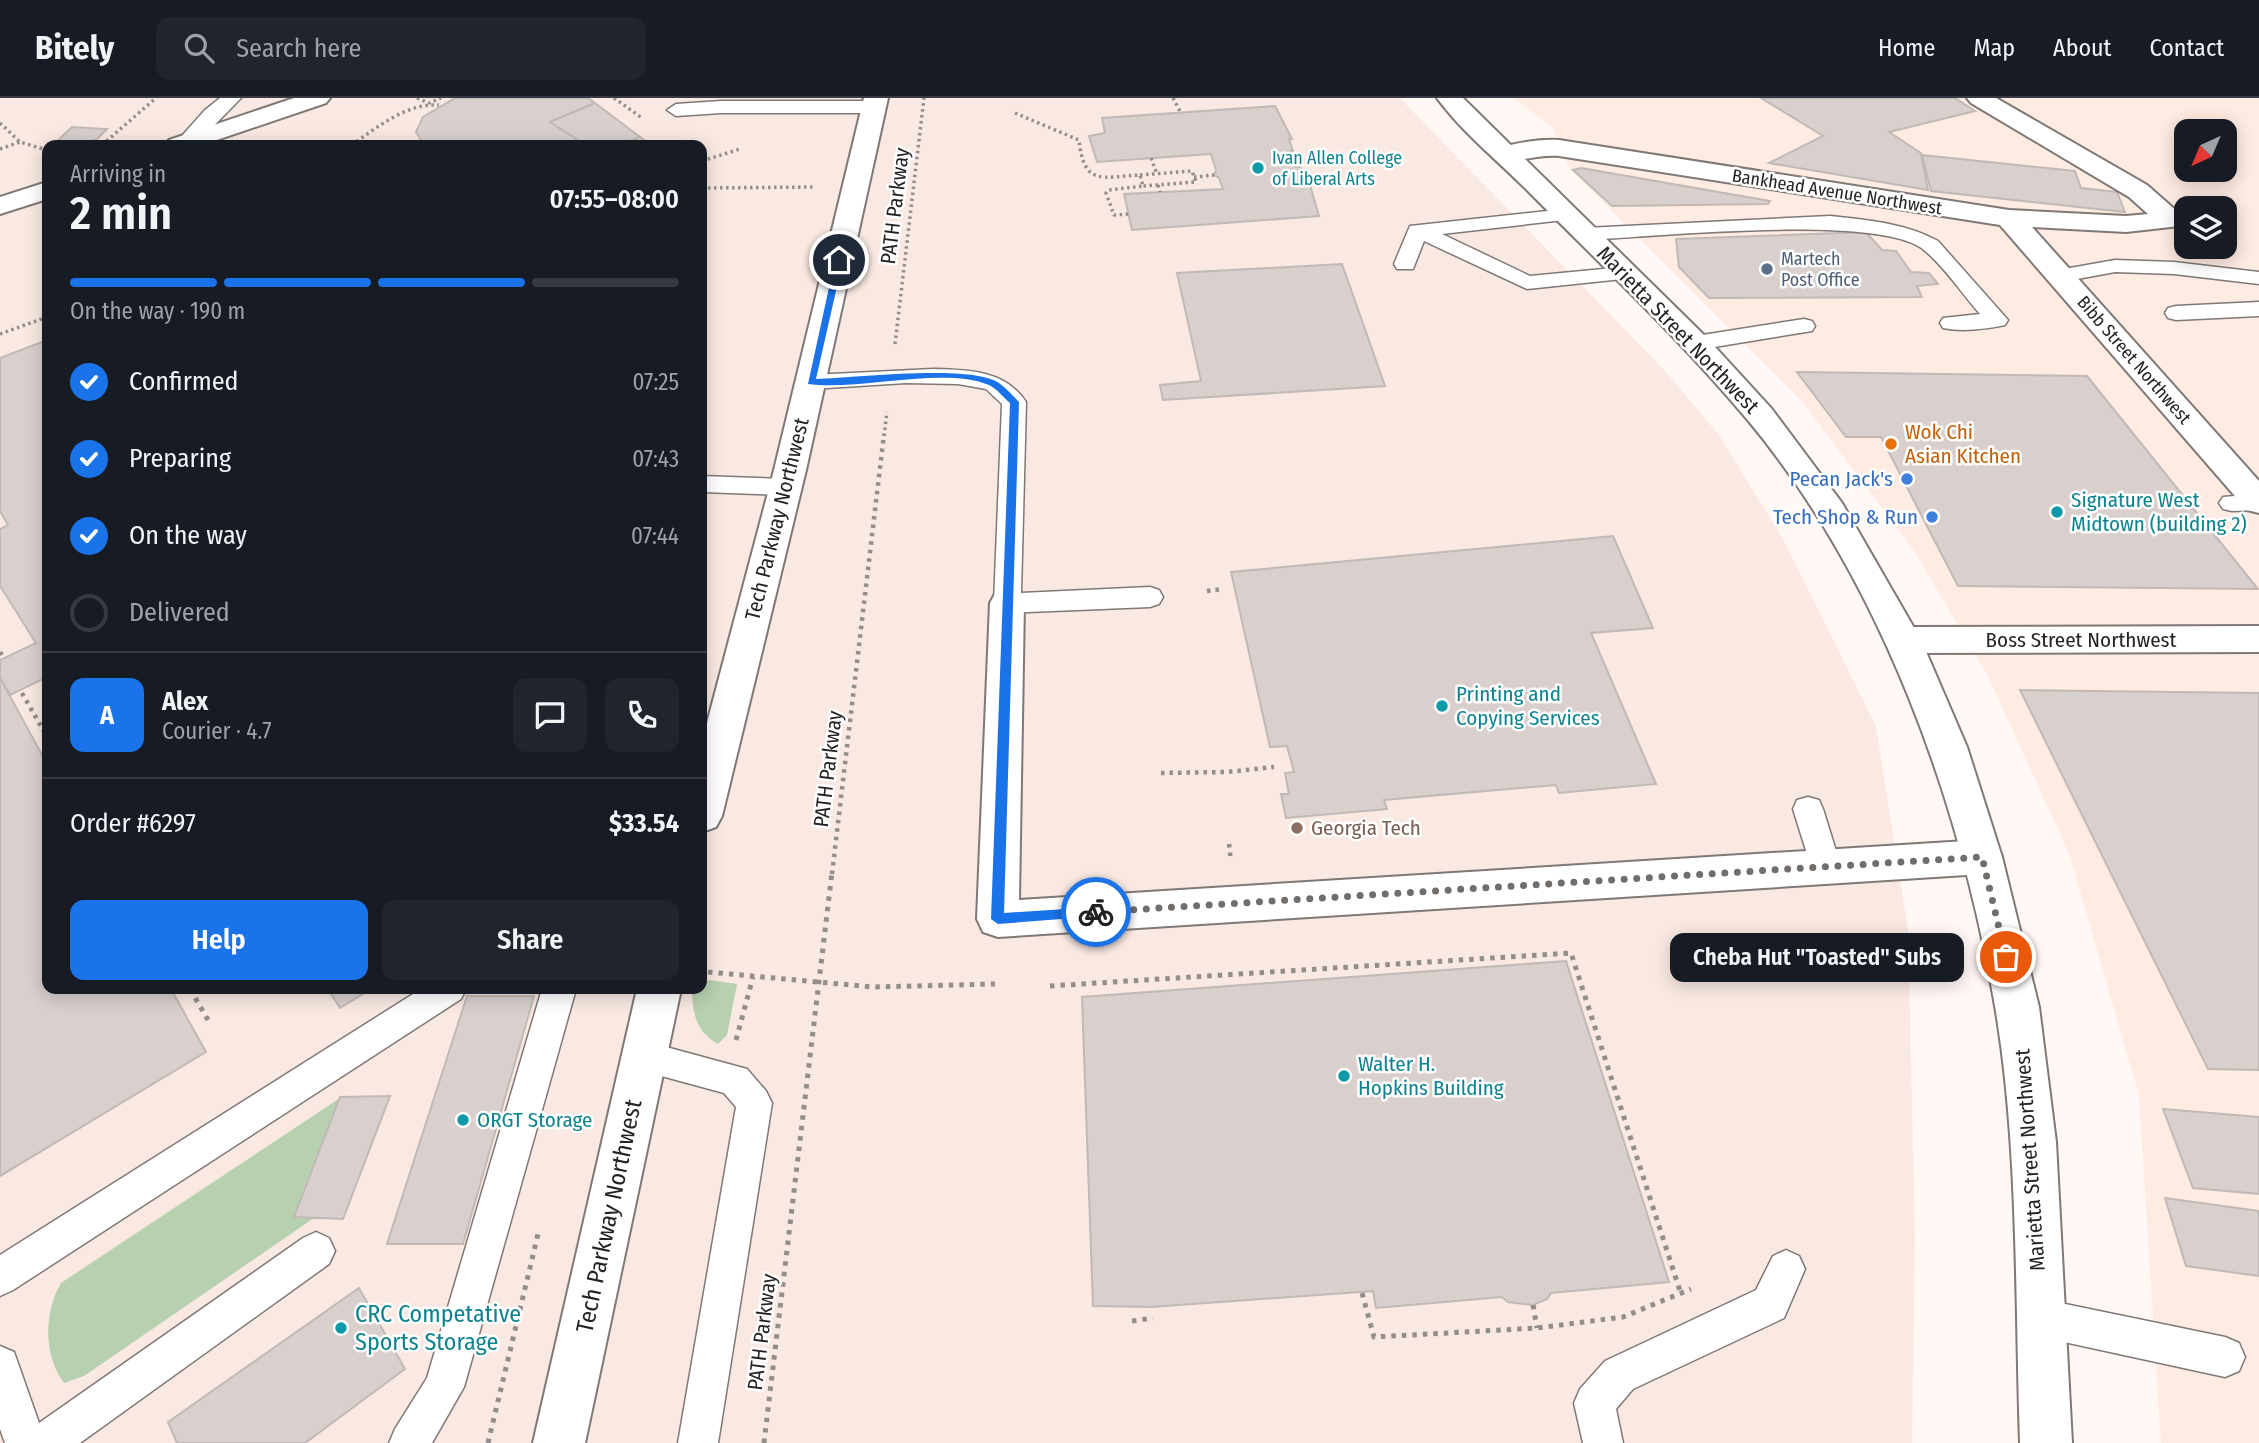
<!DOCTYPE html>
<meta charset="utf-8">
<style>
:root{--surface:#171b24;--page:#20242c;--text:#f1f3f6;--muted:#9ea1a6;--line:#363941;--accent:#1a73e8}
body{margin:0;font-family:"Fira Sans Condensed",sans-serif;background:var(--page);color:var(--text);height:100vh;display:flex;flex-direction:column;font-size:26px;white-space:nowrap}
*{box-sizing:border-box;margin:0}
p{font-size:23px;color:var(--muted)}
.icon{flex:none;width:38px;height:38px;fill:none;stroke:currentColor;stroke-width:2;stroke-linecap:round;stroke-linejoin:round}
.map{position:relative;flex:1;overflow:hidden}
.side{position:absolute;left:42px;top:42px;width:665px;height:854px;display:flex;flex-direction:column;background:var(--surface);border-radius:14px;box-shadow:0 4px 18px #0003}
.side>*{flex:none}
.needle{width:46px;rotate:224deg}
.tools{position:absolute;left:2174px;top:21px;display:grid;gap:14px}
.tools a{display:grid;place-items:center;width:63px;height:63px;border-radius:14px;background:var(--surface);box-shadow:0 4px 18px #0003;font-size:35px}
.pin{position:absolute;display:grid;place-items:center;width:60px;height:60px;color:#fff;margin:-30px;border:4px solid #fff;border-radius:50%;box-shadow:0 2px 7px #0007}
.courier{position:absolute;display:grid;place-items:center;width:70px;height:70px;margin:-35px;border:5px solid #1a73e8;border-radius:50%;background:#fff;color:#222;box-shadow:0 2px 9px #0007}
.bubble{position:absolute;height:49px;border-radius:14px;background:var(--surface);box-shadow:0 4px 18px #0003;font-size:23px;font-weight:600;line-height:49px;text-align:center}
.head em{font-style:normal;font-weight:600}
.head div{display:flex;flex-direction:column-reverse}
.head{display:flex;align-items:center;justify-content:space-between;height:119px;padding:0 28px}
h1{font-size:46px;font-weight:600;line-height:52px}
.bar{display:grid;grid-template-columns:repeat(4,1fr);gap:10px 7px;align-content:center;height:84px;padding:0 28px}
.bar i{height:9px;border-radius:5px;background:var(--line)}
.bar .current{background:var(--accent)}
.bar p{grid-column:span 4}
.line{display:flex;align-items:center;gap:18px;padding:0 28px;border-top:2px solid var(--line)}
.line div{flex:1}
.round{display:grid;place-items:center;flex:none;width:74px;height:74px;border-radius:14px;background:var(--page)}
ol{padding:0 28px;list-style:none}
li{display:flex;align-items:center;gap:21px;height:77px}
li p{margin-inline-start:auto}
li .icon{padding:7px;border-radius:50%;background:var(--accent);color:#fff;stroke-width:4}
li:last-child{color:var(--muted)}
li i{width:38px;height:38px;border:4px solid var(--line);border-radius:50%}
.button{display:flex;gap:14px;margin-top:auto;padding:14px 28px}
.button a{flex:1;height:80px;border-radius:14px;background:var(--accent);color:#fff;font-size:28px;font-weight:600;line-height:80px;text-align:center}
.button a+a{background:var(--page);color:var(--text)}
header{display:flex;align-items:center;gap:42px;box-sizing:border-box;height:98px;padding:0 35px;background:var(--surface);border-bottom:2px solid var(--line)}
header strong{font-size:33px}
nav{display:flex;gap:38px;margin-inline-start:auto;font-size:24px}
.search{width:490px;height:63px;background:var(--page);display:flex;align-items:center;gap:18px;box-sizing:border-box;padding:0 24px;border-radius:14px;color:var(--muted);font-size:26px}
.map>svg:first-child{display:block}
</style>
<header>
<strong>Bitely</strong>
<div class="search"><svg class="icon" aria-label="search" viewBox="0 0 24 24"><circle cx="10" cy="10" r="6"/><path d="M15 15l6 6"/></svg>Search here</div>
<nav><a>Home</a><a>Map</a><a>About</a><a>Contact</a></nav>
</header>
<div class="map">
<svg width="2259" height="1345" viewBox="0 0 2259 1345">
<rect width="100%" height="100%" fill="#fff8f5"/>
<path fill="#feebe2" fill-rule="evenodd" d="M1514,0h745v1345h-98l-22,-348 -70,-242 -82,-179 -74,-125 -112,-149 -231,-231 -17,-41zM2186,33h38v39h-38zM2186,110h38v39h-38z"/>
<path fill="#f9e9e2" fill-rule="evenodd" d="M0,0h1400l266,274 53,63 64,104 93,187 32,204 7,308 -3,205h-1912zM47,47h655v844h-655z"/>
<g fill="#b7d0af">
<path d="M710,882l27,4 -10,51 -9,9c-22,-12 -26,-32 -26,-55h10v-6z"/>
<path d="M340,1000l-46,119 20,1 -230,158 -20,7c-21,-28 -20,-71 -3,-100z"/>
</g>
<g fill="#d9d0ce" stroke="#c1b9b6" stroke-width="2">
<polygon points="455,0 588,0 595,5 550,24 586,47 424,47 416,34 423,19"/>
<polygon points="1761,0 1955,0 1975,13 1889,34 1921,55 1928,92 1769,65 1823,38"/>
<polygon points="595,5 640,39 621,47 586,47 550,24"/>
<polygon points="1275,8 1292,41 1289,41 1293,53 1289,53 1295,69 1300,68 1305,81 1308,80 1319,118 1132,132 1124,96 1223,91 1219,80 1214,77 1216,72 1211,56 1097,64 1089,38 1105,35 1102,20"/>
<polygon points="72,29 107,31 97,41 77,47 53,47"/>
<polygon points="640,39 651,47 621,47"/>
<polygon points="1922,57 2075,73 2081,90 2117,94 2125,114 1931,93"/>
<polygon points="1581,70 1770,103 1768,106 1612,108 1573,72"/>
<polygon points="1866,134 1882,152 1896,153 1911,174 1929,175 1938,186 1917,188 1922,199 1709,200 1679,169 1676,141"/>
<polygon points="1342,166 1385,288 1163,302 1160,287 1201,283 1177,175"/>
<polygon points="47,242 47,579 10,597 0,580 0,562 36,545 0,488 0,431 8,427 0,413 0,260"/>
<polygon points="1797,274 2087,278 2258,491 1958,488 1881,339 1846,339"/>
<polygon points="1613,438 1653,530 1591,535 1656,686 1559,695 1556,687 1384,702 1387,711 1286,720 1281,696 1289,696 1285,675 1294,674 1287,648 1270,649 1231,474"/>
<polygon points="0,580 47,666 47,891 171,891 206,954 0,1078"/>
<polygon points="2020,592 2259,595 2259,972 2208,971"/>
<polygon points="1566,863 1669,1184 1551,1195 1547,1201 1533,1207 1508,1204 1502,1199 1376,1210 1373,1193 1151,1209 1093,1208 1082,899"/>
<polygon points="328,891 371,891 340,910"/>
<polygon points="467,898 534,898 463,1146 387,1146"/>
<polygon points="390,998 343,1121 294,1119 340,999"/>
<polygon points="2163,1011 2259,1019 2259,1096 2193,1090"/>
<polygon points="2165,1100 2259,1113 2259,1178 2186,1168"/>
<polygon points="359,1190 405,1271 305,1345 177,1345 168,1324"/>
</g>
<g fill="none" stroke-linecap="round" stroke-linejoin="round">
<defs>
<g id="service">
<polygon points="220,0 241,0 195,47 180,47 177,44 180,40 205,12"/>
<polygon points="721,3 874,3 883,9 874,15 721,15 676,18 667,12 676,6"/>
<polygon points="1566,111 1573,113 1576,117 1573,121 1442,136 1530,178 1624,169 1632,170 1635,175 1632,180 1527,191 1424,143 1413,171 1397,171 1394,166 1410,128"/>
<path d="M1830,118c37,4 75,7 108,25l70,79 -3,5c-18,4 -44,7 -62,3l-3,-5 3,-5 37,-4c-18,-20 -35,-47 -56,-64 -45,-37 -274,-13 -339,-10l-7,-2 -3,-4 3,-4 7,-2z"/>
<polygon points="2115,162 2174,164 2259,174 2259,186 2174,176 2115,174 2061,184 2053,183 2050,178 2053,173"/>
<polygon points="2259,204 2259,218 2176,222 2168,220 2165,215 2168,210 2176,208"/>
<polygon points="1804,221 1812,223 1815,228 1812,233 1696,252 1688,250 1685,245 1688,240 1696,238"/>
<path d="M933,271c35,1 72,1 93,33l-5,191 129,-6 9,3 4,7 -4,7 -9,3 -143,6 -10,-3 -3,-7 8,-199 -16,-15 -28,-5 -52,-1 -95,6 -8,-2 -4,-5 4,-5 8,-2z"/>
<polygon points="702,378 786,381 795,383 799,389 795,395 786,397 702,394"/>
<polygon points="2259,396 2259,412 2232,413 2223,411 2219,405 2223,399"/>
<polygon points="1808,699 1819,702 1823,711 1841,769 1836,778 1825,782 1814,778 1793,711 1797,702"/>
<polygon points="421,891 466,891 461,901 13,1192 0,1198 0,1157"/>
<polygon points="542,891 576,891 464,1289 432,1345 389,1345 395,1331 427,1280"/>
<polygon points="644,943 747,971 766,993 772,1005 718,1345 678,1345 736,1009 724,995 632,970 627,959 632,948"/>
<polygon points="316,1134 329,1140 335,1153 329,1166 80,1345 5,1345 0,1331 0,1248 14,1254 39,1325 303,1140"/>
<polygon points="1786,1152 1799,1158 1805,1171 1784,1220 1633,1291 1616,1311 1623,1345 1583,1345 1574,1305 1580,1291 1605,1263 1756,1192 1773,1158"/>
<polygon points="2041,1201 2225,1239 2239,1245 2245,1259 2239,1273 2225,1279 2041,1239 2027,1234 2022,1220 2027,1206"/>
</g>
<g id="minor">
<path d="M1967,0h29l151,87 33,29 4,6 -4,6 -54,6 -94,-5 227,254v32l-12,-3 -247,-285 -441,-69c-21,-2 -44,8 -64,3l-4,-5 4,-5c21,-6 42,-10 64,-9l450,70 117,6 22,-2 -19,-17 -158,-94z"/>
<polygon points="1007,493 1019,496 1024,505 1019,802 1982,742 1996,747 2002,759 1996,771 1982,776 998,839 983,834 977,821 990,505 995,496"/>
<polygon points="2259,528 2259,554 1903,555 1890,551 1885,542 1890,533 1903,529"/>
</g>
<g id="tertiary">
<polygon points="294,0 330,0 326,5 202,47 165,47 169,42"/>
<polygon points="864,0 888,0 806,372 722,718 716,729 702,734 702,644 774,372"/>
<polygon points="47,84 47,101 0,116 0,99"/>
<polygon points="637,891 681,891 585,1345 533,1345"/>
</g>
<path id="secondary" d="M1437,0h26l243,239 65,71 71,95 79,137 46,107 35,110 37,150 17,135 16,301h-52c-5,-142 -1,-298 -25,-437 -35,-205 -114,-427 -249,-588 -67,-80 -144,-152 -218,-227 -30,-30 -66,-59 -91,-93z"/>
</defs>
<use href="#service" stroke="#7f7875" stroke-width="3"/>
<use href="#minor" stroke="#7f7875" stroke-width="4"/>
<use href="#tertiary" stroke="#7f7875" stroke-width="4"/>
<use href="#secondary" stroke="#7f7875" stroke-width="4"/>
<g stroke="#938e8c" stroke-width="3.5" stroke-dasharray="2.5 3.5" stroke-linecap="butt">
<polyline points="417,0 429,5 441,0"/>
<polyline points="614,0 642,20"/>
<polyline points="1173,0 1181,15"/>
<path d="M1015,15l64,27c5,47 23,37 61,35l3,11 -34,4 -3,3 8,22 15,-1"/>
<polyline points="0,25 20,44 47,52"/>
<polyline points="102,47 156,0"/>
<path d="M352,47c25,-18 55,-42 87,-40"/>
<polyline points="0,51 20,44"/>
<polyline points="1151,60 1157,76"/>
<polyline points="702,63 740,51"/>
<polyline points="1140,77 1192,73 1196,84 1143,88"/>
<polyline points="1194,79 1214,77"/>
<polyline points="1158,87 1160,94"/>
<polyline points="702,90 816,89"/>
<polyline points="0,236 47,219"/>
<polyline points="895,246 924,0"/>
<polyline points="884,338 887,314"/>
</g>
<g stroke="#938e8c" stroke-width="4.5" stroke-dasharray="3.5 5" stroke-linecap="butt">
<polyline points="1207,493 1223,491"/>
<polyline points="0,554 2,558"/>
<polyline points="22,595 47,639"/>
<polyline points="1161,675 1227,674 1274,669"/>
<polyline points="1229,746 1231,763"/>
<polyline points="832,776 884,336"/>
</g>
<g stroke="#938e8c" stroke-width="5" stroke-dasharray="4.5 6" stroke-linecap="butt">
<polyline points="708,874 873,889 995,886"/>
<polyline points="1050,888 1571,855 1680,1193"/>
<polyline points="190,891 208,922"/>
<polyline points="736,942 753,879"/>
<polyline points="1362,1195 1374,1239 1537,1230 1623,1219 1691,1191"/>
<polyline points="1533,1207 1537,1230"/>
<polyline points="1132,1223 1153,1220"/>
<polyline points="488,1345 538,1136"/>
<polyline points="764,1345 832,774"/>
</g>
<use href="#service" fill="#fff" fill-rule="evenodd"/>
<use href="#minor" fill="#fff" fill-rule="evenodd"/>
<use href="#tertiary" fill="#fff" fill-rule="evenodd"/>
<use href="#secondary" fill="#fff" fill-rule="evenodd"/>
</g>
<path fill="#1a73e8" d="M839,160l4,2 -27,119c39,-1 154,-15 183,4 7,5 14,13 20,19l-15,511 92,-6 6,5 -2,4 -102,8 -7,-5 19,-516c-7,-6 -13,-14 -21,-18 -46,-19 -131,6 -181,-1l27,-124z"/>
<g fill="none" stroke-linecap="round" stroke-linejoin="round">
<polyline stroke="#716d6b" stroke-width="7" stroke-dasharray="0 12.6" points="1096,814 1982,759 2006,859"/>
</g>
<g fill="#0f9aa8" stroke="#fff" stroke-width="2.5">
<circle cx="1258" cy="70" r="7"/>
<circle cx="2057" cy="414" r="7"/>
<circle cx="1442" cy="608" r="7"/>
<circle cx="1344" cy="978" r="7"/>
<circle cx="463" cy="1022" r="7"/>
<circle cx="341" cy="1230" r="7"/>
</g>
<circle fill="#5c6f8a" stroke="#fff" stroke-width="2.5" cx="1767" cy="171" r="7"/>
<circle fill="#e8710a" stroke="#fff" stroke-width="2.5" cx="1891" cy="346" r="7"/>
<g fill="#3f7fe0" stroke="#fff" stroke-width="2.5">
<circle cx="1907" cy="381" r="7"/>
<circle cx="1932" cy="419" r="7"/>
</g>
<circle fill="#8d6e63" stroke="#fff" stroke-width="2.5" cx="1297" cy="730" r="7"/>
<g text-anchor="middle" stroke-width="5" stroke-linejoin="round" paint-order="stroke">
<g font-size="18" fill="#0d838f" stroke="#fff" text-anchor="start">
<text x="1272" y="66">Ivan Allen College<tspan x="1272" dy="21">of Liberal Arts</tspan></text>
</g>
<g font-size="18" fill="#252221" stroke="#fff">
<text transform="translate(1837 94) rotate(9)" y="6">Bankhead Avenue Northwest</text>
<text transform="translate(2134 262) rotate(49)" y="6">Bibb Street Northwest</text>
</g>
<g font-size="18" fill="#4e5e75" stroke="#fff" text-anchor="start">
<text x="1781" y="167">Martech<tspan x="1781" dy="21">Post Office</tspan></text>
</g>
<g font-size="21" fill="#252221" stroke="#fff">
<text transform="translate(895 108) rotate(-83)" y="7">PATH Parkway</text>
<text transform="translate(1678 232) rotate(46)" y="7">Marietta Street Northwest</text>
<text transform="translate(777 421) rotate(-76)" y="7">Tech Parkway Northwest</text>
<text x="2081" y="549">Boss Street Northwest</text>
<text transform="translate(828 671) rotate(-83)" y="7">PATH Parkway</text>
<text transform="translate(2030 1062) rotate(-94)" y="7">Marietta Street Northwest</text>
<text transform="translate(762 1234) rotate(-83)" y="7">PATH Parkway</text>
</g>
<g font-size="21" fill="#c56008" stroke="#fff" text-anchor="start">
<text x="1905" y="341">Wok Chi<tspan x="1905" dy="24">Asian Kitchen</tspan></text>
</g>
<g font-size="21" fill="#366cbe" stroke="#fff" text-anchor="end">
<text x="1893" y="388">Pecan Jack's</text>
<text x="1918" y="426">Tech Shop &amp; Run</text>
</g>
<g font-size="21" fill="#0d838f" stroke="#fff" text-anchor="start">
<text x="2071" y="409">Signature West<tspan x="2071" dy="24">Midtown (building 2)</tspan></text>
<text x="1456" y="603">Printing and<tspan x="1456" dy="24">Copying Services</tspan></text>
<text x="1358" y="973">Walter H.<tspan x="1358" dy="24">Hopkins Building</tspan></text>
<text x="477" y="1029">ORGT Storage</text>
</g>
<g font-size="21" fill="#785e54" stroke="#fff" text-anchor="start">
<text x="1311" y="737">Georgia Tech</text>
</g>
<g font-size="24" fill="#252221" stroke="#fff">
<text transform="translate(609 1118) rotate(-78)" y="8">Tech Parkway Northwest</text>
</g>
<g font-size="24" fill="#0d838f" stroke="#fff" text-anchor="start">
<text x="355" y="1224">CRC Competative<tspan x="355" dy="28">Sports Storage</tspan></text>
</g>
</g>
</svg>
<div class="tools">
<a><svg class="needle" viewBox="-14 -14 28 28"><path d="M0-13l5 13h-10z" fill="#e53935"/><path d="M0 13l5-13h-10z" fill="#9ea1a6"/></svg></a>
<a><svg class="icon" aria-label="layers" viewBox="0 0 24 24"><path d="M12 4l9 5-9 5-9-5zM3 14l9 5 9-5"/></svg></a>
</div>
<div class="pin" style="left:2006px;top:859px;background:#ea580c"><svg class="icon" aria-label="bag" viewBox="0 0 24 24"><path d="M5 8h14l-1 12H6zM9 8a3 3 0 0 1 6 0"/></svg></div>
<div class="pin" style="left:839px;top:162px;background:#1f2937"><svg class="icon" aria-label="home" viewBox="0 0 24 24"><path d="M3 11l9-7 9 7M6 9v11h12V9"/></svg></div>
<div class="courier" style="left:1096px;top:814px"><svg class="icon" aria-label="bike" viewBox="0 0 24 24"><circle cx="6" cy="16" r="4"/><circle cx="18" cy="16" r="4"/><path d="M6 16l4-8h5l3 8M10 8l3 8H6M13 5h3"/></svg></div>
<div class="bubble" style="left:1670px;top:835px;width:294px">Cheba Hut &quot;Toasted&quot; Subs</div>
<section class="side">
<div class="head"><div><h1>2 min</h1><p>Arriving in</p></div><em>07:55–08:00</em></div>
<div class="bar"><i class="current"></i><i class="current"></i><i class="current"></i><i></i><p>On the way · 190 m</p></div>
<ol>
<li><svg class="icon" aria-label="check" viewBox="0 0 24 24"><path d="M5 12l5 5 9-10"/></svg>Confirmed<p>07:25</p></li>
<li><svg class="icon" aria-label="check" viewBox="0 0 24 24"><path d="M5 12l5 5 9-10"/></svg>Preparing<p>07:43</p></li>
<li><svg class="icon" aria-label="check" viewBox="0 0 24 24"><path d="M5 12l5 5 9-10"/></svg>On the way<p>07:44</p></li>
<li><i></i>Delivered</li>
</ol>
<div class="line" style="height:126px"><b class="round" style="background:var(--accent);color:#fff">A</b><div><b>Alex</b><p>Courier · 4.7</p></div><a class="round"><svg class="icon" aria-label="chat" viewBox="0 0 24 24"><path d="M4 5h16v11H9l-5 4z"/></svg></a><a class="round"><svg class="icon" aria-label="phone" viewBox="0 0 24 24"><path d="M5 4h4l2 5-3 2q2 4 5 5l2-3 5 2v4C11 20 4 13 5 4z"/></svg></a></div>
<div class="line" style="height:91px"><div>Order #6297</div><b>$33.54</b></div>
<div class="button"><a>Help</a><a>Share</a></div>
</section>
</div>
